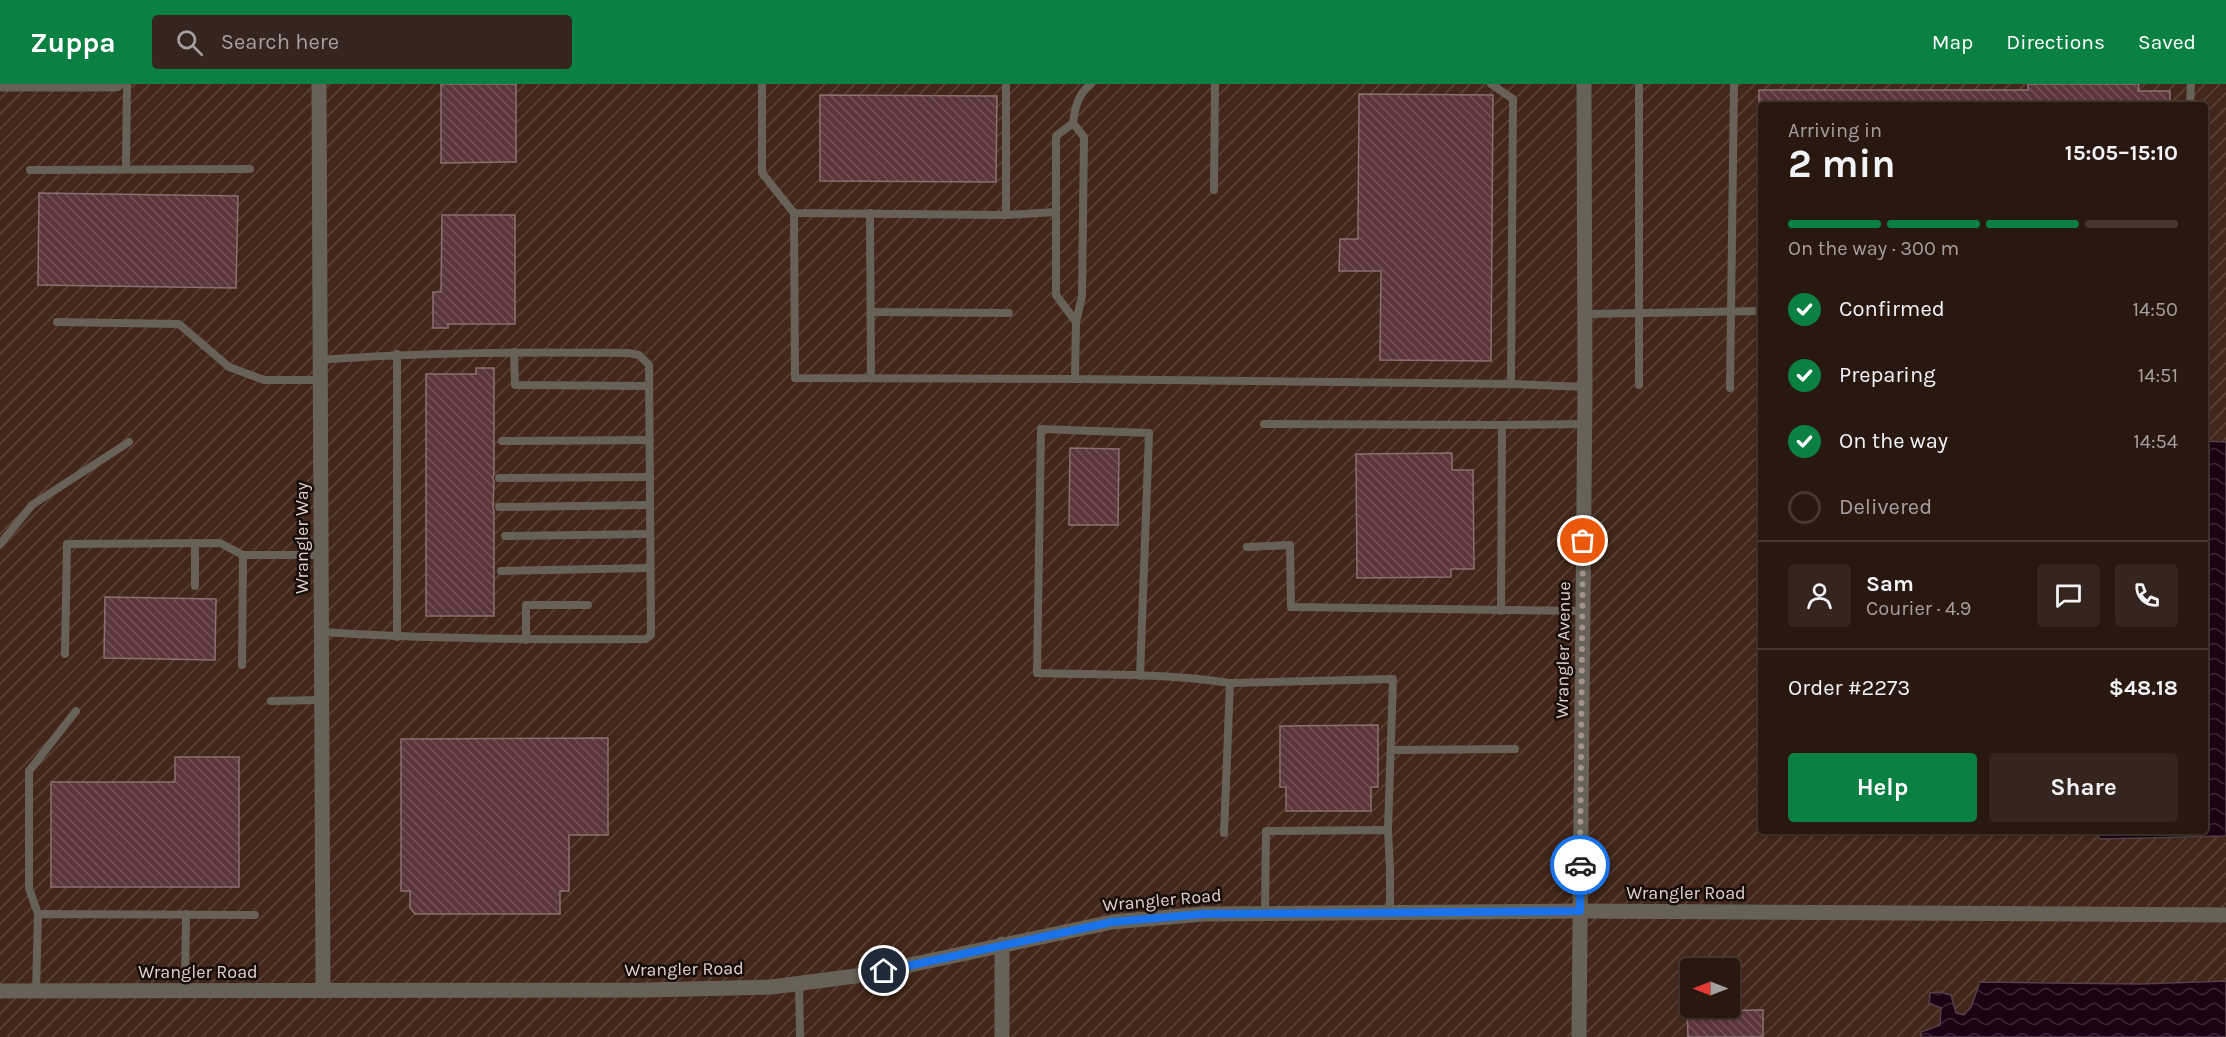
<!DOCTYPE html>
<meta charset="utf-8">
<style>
:root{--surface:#281810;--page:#34251e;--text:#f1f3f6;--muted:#a5a09f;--line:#443730;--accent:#0b8043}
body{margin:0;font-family:Karla,sans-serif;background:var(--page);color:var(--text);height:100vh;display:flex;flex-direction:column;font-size:22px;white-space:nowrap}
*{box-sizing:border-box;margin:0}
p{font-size:20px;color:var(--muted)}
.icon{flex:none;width:33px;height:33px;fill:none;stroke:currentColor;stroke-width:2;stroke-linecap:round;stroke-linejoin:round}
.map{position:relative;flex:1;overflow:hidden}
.drawer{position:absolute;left:1758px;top:18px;width:450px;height:732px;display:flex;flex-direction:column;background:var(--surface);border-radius:6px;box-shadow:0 2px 4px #0004,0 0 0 2px var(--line)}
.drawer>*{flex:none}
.needle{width:39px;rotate:270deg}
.buttons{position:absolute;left:1680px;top:874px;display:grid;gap:12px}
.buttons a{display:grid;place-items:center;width:60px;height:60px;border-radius:6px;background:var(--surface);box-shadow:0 2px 4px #0004,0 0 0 2px var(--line);font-size:30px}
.pin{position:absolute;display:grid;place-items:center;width:51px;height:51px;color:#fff;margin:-26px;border:3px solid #fff;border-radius:50%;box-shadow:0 2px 6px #0007}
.courier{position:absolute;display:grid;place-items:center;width:60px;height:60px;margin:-30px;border:4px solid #1a73e8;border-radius:50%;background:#fff;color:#222;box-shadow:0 2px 8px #0007}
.summary em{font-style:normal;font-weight:700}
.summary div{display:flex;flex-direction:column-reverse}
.summary{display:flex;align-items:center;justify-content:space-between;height:102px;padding:0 30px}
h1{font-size:39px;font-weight:700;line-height:45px}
.bar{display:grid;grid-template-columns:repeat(4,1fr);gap:9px 6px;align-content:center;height:72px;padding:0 30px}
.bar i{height:8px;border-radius:4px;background:var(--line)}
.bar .on{background:var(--accent)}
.bar p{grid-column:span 4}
.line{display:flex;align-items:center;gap:15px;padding:0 30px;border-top:2px solid var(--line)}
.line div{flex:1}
.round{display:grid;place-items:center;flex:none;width:63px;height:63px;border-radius:6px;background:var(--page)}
ol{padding:0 30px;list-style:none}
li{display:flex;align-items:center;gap:18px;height:66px}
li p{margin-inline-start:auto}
li .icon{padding:6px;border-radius:50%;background:var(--accent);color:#fff;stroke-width:4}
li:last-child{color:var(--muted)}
li i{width:33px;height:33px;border:3px solid var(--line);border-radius:50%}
.cta{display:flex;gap:12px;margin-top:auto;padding:12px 30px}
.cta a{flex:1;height:69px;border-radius:6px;background:var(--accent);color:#fff;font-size:24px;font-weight:700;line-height:69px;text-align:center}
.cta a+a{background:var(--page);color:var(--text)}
header{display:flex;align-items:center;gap:36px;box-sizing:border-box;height:84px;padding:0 30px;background:var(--accent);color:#fff}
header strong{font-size:28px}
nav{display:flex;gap:33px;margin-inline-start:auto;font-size:21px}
.search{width:420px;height:54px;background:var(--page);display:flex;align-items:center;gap:15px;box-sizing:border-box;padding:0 21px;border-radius:6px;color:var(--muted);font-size:22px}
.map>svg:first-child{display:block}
</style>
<header>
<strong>Zuppa</strong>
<div class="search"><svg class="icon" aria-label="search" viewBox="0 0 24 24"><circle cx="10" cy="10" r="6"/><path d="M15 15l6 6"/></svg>Search here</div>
<nav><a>Map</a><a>Directions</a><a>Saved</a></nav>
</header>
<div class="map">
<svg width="2226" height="953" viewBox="0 0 2226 953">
<defs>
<pattern id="industrial-furrows" width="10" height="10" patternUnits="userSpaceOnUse" patternTransform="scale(1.5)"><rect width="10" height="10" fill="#42271a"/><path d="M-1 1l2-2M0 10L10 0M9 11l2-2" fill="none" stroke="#5d453a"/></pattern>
<pattern id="water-waves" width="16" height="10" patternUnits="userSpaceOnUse" patternTransform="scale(1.5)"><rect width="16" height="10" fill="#1b0315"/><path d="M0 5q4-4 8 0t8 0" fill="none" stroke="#3c2736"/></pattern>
<pattern id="building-back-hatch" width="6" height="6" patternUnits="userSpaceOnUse" patternTransform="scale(1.5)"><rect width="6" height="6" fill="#5c363b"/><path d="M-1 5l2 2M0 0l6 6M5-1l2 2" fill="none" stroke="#735256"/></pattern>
</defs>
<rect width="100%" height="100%" fill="#352015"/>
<path fill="url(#industrial-furrows)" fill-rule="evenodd" d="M0,0h2226v953h-2226zM1761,21h444v726h-444zM1690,885h40v39h-40z"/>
<g fill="url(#water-waves)" stroke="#56414b" stroke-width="1.5">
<polygon points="2205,357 2226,358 2226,752 2100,755 2095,747 2205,747"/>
<polygon points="2226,897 2226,953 1921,953 1921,948 1940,941 1941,924 1929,919 1930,909 1940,908 1951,911 1956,929 1964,931 1971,923 1980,898 2140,900"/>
</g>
<g fill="url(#building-back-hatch)" stroke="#8d6f72" stroke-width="1.5">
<polygon points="441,0 516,0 516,78 441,79"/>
<polygon points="2028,0 2139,0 2138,7 2170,7 2170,21 1759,21 1759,6 2028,6"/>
<polygon points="1359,10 1493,11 1491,277 1380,276 1381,187 1339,187 1340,155 1358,155"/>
<polygon points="820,11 997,12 996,98 820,97"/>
<polygon points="39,109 238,112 236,204 38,201"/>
<polygon points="442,131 515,131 515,240 448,240 448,244 433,244 433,208 441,208"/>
<polygon points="476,284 494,284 494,390 493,393 494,398 493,423 494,427 494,532 426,532 426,290 476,290"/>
<polygon points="1070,364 1119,365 1118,441 1069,441"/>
<polygon points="1452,369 1452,386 1473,386 1474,485 1451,485 1451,493 1357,494 1356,370"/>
<polygon points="105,513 216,515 215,576 104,574"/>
<polygon points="1378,641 1378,703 1371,703 1371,727 1286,727 1286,703 1280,703 1280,642"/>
<polygon points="608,654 608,751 569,751 569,807 560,807 560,830 415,830 410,824 410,807 401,807 401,655"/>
<polygon points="175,673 239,673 239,803 51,803 51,698 175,698"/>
<polygon points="1763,926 1763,953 1688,953 1687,927"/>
</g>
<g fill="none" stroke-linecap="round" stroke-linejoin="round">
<g stroke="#676157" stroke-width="8">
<polyline points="762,0 762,89 794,129 1006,131 1056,128"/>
<polyline points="1006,0 1006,131"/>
<path d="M1091,0c-13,10 -16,23 -18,39l11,14 -2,159 -6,26 -1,57 436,5 74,3"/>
<polyline points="1491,0 1513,15 1511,300"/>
<polyline points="2190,21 2191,0"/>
<polyline points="1073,39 1056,52 1056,211 1076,238"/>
<polyline points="126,85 127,0"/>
<polyline points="30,86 250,85"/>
<polyline points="1214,106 1215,0"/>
<polyline points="794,129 795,294 1075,295"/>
<polyline points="870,129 871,294"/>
<polyline points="872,228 1009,229"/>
<polyline points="1585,230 1761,227"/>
<polyline points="57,238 179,240 229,283 264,296 321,296"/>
<polyline points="514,268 515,301 649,302"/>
<path d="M320,276c103,-8 205,-8 308,-7l11,2 10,10 2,270 -5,4c-108,1 -216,0 -324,-7"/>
<polyline points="1639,301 1639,0"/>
<polyline points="1730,304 1734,0"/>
<polyline points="1264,340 1502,341"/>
<polyline points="502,357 650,356"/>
<polyline points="499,394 650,393"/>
<polyline points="499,423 650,421"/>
<polyline points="505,452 650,450"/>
<polyline points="0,460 32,421 129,358"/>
<polyline points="1247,463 1290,461 1291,523 1583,527"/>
<polyline points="501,487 650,484"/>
<polyline points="195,502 195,459"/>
<polyline points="1501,527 1502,341 1584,340"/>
<polyline points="397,553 397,270"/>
<polyline points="526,556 526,521 588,521"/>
<polyline points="65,570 67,460 220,459 243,471 321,471"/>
<polyline points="242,581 243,471"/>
<path d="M1140,592l9,-243 -108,-4 -4,244c65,2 130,0 193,10"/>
<polyline points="271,617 322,616"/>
<polyline points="1391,666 1515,665"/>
<polyline points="1224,749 1230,599 1393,595 1388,746"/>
<polyline points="38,830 29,804 29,687 76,627"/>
<polyline points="1265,830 1266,747 1388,746 1390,785 1390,829"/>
<polyline points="799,900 800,953"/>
<polyline points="36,907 38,830 255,831"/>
<polyline points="185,907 186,830"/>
</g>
<g stroke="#676157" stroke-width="15">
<polyline points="0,0 116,0"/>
<polyline points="319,0 323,907"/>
<polyline points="0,907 647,906 772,903 863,891 1112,838 1204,830 1580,827 2226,831"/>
<polyline points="1002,953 1002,860"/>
<polyline points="1579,953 1585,303 1584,0"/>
</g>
</g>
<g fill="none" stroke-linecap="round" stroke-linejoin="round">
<polyline stroke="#a4938b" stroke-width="6" stroke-dasharray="0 10.8" points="1580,781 1583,457"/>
<polyline stroke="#1a73e8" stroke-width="8" points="884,887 1112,838 1204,830 1580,827 1580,781"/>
</g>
<g text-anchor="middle" stroke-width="5" stroke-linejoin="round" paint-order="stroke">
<g font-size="18" fill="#e0d1ca" stroke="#160c08">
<text transform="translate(302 454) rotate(-90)" y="6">Wrangler Way</text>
<text transform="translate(1563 566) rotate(-89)" y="6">Wrangler Avenue</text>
<text x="1686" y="815">Wrangler Road</text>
<text transform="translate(1162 816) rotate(-5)" y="6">Wrangler Road</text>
<text transform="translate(684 885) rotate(-1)" y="6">Wrangler Road</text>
<text x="198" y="894">Wrangler Road</text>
</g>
</g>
</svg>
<div class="buttons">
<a><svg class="needle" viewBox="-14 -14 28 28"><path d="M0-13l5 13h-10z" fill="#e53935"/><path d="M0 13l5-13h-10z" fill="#a5a09f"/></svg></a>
</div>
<div class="pin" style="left:1583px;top:457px;background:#ea580c"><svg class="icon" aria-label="bag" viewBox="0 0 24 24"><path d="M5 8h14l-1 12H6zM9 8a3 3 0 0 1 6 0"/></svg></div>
<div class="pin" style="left:884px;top:887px;background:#1f2937"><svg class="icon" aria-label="home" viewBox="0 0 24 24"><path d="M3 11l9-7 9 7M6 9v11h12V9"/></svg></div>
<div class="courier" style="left:1580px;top:781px"><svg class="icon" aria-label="car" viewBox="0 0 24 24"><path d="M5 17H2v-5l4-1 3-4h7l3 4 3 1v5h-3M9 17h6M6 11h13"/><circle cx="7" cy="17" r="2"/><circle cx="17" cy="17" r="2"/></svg></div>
<section class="drawer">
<div class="summary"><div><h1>2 min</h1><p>Arriving in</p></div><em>15:05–15:10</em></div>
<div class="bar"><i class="on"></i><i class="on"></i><i class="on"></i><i></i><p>On the way · 300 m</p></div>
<ol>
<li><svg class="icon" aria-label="check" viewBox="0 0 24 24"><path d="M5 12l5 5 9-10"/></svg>Confirmed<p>14:50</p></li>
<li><svg class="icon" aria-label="check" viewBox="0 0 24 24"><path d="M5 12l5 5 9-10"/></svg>Preparing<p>14:51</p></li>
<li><svg class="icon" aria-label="check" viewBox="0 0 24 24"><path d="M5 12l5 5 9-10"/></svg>On the way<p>14:54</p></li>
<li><i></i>Delivered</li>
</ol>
<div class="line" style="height:108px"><a class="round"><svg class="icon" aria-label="person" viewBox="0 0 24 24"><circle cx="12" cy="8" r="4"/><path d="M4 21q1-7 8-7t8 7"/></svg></a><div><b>Sam</b><p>Courier · 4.9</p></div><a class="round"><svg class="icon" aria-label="chat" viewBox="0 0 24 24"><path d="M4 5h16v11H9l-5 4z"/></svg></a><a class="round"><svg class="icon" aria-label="phone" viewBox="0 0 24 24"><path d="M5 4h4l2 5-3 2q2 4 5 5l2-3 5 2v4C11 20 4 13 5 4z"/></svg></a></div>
<div class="line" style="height:78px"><div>Order #2273</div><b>$48.18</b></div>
<div class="cta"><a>Help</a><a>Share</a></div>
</section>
</div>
